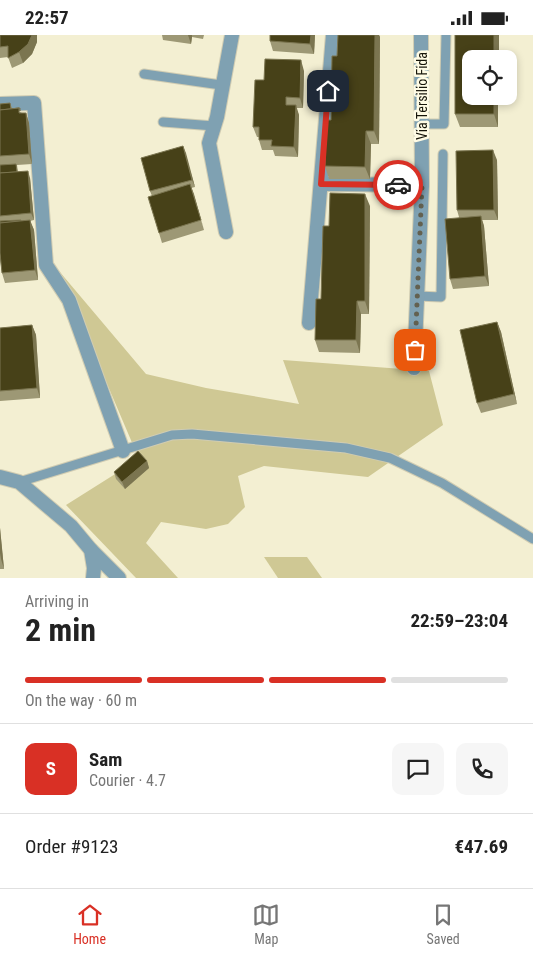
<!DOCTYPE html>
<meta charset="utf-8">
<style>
:root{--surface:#fff;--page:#f6f6f6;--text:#222;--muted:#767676;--line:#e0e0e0;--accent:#d93025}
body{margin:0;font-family:"Roboto Condensed",sans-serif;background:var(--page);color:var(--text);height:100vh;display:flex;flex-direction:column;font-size:19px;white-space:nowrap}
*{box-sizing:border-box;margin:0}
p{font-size:16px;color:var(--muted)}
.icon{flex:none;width:28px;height:28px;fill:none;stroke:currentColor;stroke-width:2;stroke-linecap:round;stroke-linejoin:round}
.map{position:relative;height:543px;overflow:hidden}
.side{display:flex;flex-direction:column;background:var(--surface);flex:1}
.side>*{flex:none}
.controls{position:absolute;left:462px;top:15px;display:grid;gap:10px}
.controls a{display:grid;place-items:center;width:55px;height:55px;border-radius:10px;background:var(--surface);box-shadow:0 2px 8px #0003;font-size:25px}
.pin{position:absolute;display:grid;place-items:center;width:42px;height:42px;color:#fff;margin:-21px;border-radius:10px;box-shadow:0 2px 8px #0006}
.courier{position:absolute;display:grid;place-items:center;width:50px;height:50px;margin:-25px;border:4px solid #d93025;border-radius:50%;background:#fff;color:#222;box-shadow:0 1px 6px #0007}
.headline em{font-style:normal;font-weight:700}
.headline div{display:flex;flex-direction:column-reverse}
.headline{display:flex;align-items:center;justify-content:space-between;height:85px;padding:0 25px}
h1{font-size:32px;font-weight:700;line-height:38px}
.bar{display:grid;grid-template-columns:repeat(4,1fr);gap:8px 5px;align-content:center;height:60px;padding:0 25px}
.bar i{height:6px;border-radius:4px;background:var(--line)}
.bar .active{background:var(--accent)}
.bar p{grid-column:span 4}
.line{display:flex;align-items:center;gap:12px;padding:0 25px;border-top:1px solid var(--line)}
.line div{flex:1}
.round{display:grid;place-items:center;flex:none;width:52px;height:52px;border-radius:10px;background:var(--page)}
.status{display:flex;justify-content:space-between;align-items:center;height:35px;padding:0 25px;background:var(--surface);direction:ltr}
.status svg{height:14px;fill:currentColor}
.tabs{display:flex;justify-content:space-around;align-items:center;height:70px;border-top:1px solid var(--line);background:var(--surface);font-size:14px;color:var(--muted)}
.tabs a{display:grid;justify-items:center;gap:2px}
.tabs .active{color:var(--accent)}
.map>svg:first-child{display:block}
</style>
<div class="status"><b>22:57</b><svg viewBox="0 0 49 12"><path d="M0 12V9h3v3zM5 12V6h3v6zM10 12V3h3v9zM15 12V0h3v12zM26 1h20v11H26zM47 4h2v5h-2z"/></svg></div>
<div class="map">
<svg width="533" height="543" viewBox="0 0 533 543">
<rect width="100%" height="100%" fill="#f3efd2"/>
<g fill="#cfc894">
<polygon points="59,236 146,339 206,353 299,369 283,325 429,336 443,390 368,442 264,431 238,441 245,472 228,489 206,494 161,487 146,508 178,543 136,543 66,470 139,424"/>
<polygon points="264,522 307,522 322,543 278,543"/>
</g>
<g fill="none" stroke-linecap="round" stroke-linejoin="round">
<defs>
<g id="service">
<polyline points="144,39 221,50"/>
<polyline points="163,87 214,91"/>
<polyline points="422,89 444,89 446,0"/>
<polyline points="417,261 441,262 443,119"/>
<polyline points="19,447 172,400 192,399 346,413 390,423 442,448 533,504"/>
</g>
<g id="minor">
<polyline points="0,69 34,68 46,230 69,265 123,416"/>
<polyline points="321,149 422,150"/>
<polyline points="226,197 209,108 217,82 232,0"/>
<polyline points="309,288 333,0"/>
<polyline points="414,333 422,150 421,0"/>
<polyline points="0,442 19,447 71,491 91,515 94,533 93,543"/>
<polyline points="91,515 119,543"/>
</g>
</defs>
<use href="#service" stroke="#d0ccb2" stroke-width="11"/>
<use href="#minor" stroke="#d0ccb2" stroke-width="16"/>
<use href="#service" stroke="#7fa1b2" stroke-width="9"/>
<use href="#minor" stroke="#7fa1b2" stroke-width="14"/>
</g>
<g fill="#9d9875">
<polygon points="0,0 37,0 37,7 32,19 23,28 12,33 8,22 0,23"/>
<polygon points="162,0 204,0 203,4 192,2 191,9 163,5"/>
<polygon points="270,0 315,0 314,19 273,16 270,6"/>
<polygon points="338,0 379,0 380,2 379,109 371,109 370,144 329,144 325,131 331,85 337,21"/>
<polygon points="455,0 499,0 499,24 471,24 471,61 498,61 498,92 460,92 455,79"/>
<polygon points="304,36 303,73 296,73 299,80 298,122 275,121 273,115 262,115 259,105 259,102 257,102 253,92 264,45"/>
<polygon points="10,68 12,73 22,78 26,78 29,88 32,129 17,130 18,137 30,143 34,185 30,186 34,195 38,245 5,248 2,238 0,224 0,69"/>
<polygon points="183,111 195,152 191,153 204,195 162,208 159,198 152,161 150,156"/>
<polygon points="497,125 498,185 482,185 484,191 489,251 453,254 450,244 459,182 457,175"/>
<polygon points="370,171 369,279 361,279 360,318 319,317 315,305 321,264 329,191"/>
<polygon points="497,287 501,297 517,369 481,378 477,368"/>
<polygon points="32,290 36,300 40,363 0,366 0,293"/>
<polygon points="147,426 149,433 125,454 116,444 114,437"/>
<polygon points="0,493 4,534 0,534"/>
</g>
<g fill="#7b7550">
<polygon points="32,0 37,0 37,7 32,19 23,28 19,17"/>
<polygon points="188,0 192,0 192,2 191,9"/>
<polygon points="311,0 315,0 314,19 310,9"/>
<polygon points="375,0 379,0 380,2 379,109 374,96"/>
<rect x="494" y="0" width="5" height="24"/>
<polygon points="301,25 304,36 303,73 300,63"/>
<polygon points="494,61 498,61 498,92 494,79"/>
<polygon points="296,70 299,80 298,122 294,112"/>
<polygon points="26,78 29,88 32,129 29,119"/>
<polygon points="366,96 371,109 370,144 365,132"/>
<polygon points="183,111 186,118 195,152 192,145"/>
<polygon points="493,115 497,125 498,185 494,175"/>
<polygon points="28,136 30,143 34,185 31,178"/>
<polygon points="190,149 194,159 204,195 201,185"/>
<polygon points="365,159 370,171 369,279 365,266"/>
<polygon points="481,181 484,191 489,251 485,241"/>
<polygon points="30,185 34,195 38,245 35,235"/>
<polygon points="357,266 361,279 360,318 356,305"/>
<polygon points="497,287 501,297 517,369 514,359"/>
<polygon points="32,290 36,300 40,363 37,353"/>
<polygon points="147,426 149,433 125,454 122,447"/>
<polygon points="0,493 4,534 1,524 0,518"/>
</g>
<g fill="#474118" stroke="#7b7550">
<polygon points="0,0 32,0 28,9 19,17 8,23 8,11 0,12"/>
<polygon points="270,0 311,0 310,9 270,6"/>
<polygon points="338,0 375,0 374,96 366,96 365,132 325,131 326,85 331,85 332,21 337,21"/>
<polygon points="455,0 494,0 494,24 471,24 471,61 494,61 494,79 455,79"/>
<polygon points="265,24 301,25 300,63 286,62 286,70 296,70 294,112 271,111 272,105 259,105 259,92 253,92 255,45 264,45"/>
<polygon points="10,68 11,74 20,73 20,76 19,73 0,75 0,69"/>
<polygon points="19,73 19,78 26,78 29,119 0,121 0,75"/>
<polygon points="183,111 192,145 150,156 141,123"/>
<polygon points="493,115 494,175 457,175 456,116"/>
<polygon points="16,129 17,137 0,138 0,130"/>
<polygon points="28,136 31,178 0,181 0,138"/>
<polygon points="190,149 201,185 159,198 148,162"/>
<polygon points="330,158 365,159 365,266 357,266 356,305 315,305 316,264 321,264 323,191 329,191"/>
<polygon points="481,181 485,241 450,244 445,184"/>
<polygon points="21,185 21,186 0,188 0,186"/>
<polygon points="30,185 35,235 2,238 0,218 0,188"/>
<polygon points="497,287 514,359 477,368 460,295"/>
<polygon points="32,290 37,353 0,356 0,293"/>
<polygon points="138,416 147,426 122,447 114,437"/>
</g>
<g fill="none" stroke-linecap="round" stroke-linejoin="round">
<polyline stroke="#636150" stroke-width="5" stroke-dasharray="0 9" points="398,150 422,150 415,315"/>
<polyline stroke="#d93025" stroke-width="6" points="328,56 321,149 398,150"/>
</g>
<g text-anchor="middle" stroke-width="5" stroke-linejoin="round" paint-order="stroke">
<g font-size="14" fill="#16150a" stroke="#fffce5">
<text transform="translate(422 61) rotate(-90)" y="5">Via Tersilio Fida</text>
</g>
</g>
</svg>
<div class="controls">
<a><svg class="icon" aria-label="locate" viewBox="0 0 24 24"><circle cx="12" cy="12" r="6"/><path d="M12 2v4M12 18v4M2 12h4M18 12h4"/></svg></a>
</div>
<div class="pin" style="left:415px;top:315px;background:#ea580c"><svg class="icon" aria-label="bag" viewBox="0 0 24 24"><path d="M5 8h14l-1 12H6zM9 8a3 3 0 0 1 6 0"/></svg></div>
<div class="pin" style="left:328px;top:56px;background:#1f2937"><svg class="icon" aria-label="home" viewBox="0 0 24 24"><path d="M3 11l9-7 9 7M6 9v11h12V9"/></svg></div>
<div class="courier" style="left:398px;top:150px"><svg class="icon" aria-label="car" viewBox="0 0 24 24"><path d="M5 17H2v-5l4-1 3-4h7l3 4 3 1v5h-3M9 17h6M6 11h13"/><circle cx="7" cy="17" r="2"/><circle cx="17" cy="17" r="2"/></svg></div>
</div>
<section class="side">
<div class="headline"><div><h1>2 min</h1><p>Arriving in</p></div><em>22:59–23:04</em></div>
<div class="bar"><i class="active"></i><i class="active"></i><i class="active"></i><i></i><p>On the way · 60 m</p></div>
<div class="line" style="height:90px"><b class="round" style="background:var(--accent);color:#fff">S</b><div><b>Sam</b><p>Courier · 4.7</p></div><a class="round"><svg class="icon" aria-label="chat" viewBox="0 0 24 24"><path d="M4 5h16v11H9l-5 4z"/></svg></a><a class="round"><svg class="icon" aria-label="phone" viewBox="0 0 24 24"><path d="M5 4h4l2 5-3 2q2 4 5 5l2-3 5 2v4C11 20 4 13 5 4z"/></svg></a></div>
<div class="line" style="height:65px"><div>Order #9123</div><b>€47.69</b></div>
</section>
<nav class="tabs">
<a class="active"><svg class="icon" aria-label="home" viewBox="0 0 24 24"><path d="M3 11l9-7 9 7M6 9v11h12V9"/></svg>Home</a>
<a><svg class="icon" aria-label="map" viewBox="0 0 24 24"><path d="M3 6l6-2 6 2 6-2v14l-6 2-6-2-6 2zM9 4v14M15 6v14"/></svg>Map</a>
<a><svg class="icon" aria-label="saved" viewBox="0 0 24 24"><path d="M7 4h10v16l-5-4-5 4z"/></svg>Saved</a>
</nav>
